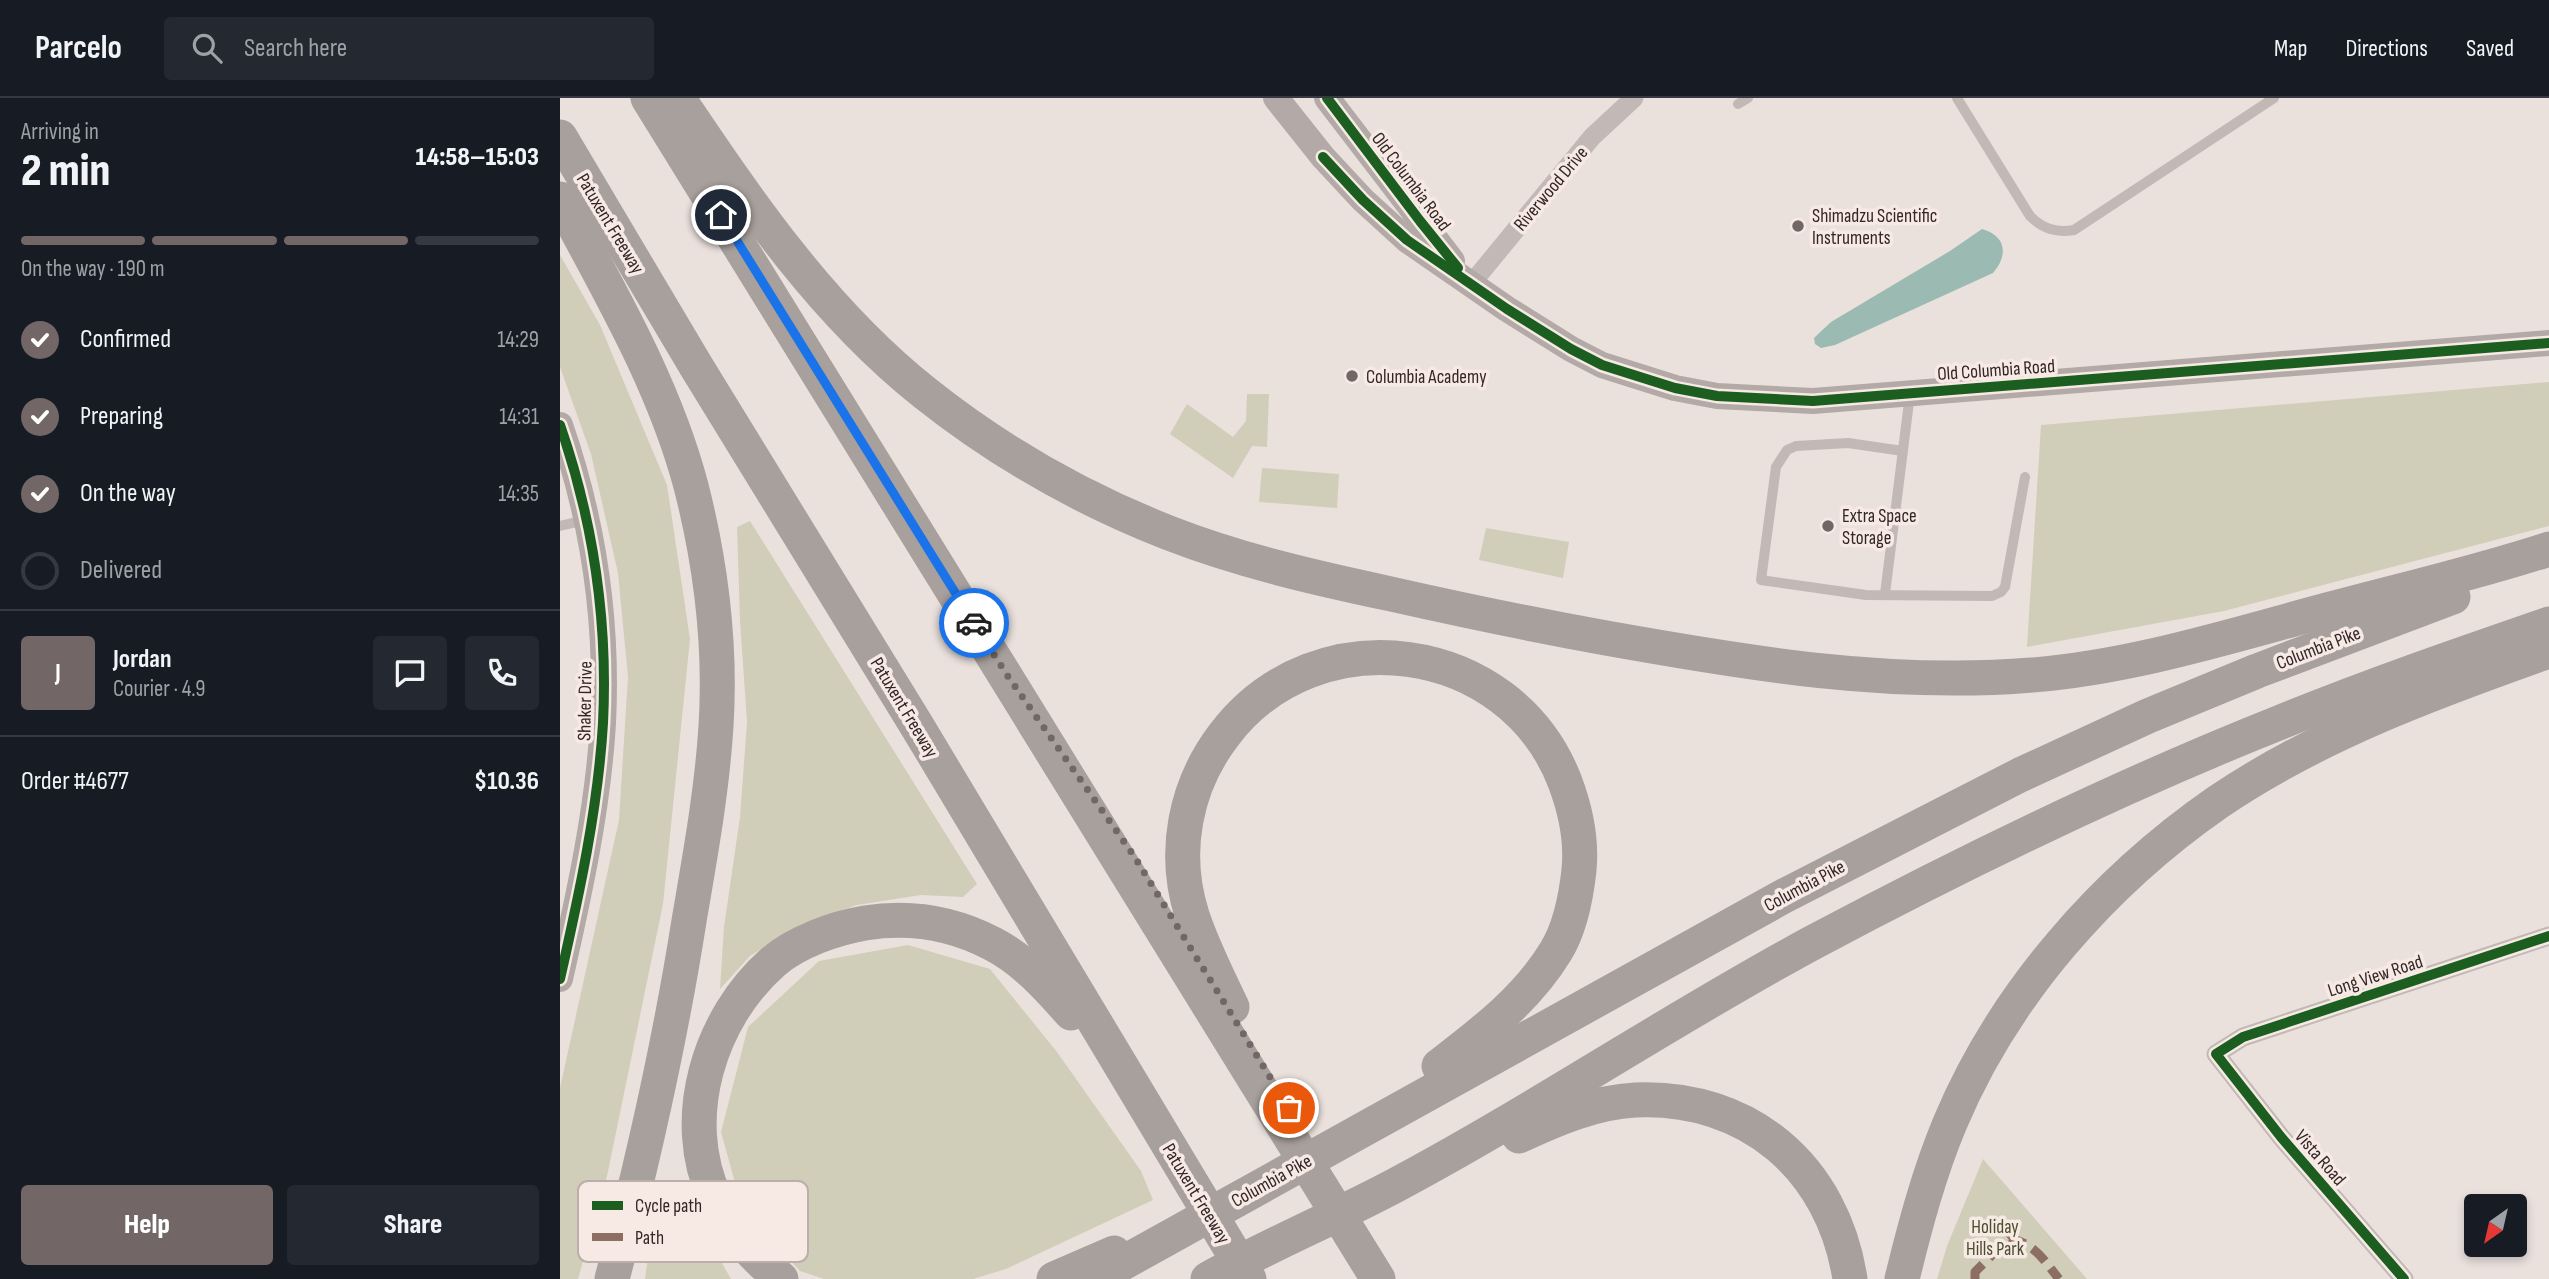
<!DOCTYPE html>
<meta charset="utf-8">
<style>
:root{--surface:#171b24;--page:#242831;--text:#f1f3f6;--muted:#9ea1a6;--line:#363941;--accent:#726766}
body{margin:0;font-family:"Sofia Sans Condensed",sans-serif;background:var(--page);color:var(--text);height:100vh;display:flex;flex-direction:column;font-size:26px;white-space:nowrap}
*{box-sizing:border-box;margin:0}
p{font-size:23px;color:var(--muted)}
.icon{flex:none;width:38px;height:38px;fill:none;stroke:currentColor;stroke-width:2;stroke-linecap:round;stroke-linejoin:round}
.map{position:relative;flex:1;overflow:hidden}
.drawer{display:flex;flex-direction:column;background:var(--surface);width:560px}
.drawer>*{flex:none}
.needle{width:46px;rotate:214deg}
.controls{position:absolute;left:1904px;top:1096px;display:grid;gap:14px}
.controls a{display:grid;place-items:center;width:63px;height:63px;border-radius:7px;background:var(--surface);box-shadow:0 4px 10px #0003;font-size:35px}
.pin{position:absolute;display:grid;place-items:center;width:60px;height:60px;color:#fff;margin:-30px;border:4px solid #fff;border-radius:50%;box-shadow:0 2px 7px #0007}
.courier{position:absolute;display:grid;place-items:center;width:70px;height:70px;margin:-35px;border:5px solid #1a73e8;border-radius:50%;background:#fff;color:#222;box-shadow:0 2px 9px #0007}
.overview em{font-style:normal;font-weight:800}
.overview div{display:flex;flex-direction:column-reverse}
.overview{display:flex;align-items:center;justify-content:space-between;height:119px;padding:0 21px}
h1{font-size:46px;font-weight:800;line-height:52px}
.bar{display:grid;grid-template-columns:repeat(4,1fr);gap:10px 7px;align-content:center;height:84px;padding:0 21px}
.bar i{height:9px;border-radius:5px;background:var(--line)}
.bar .selected{background:var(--accent)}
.bar p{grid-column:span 4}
.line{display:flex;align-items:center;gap:18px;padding:0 21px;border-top:2px solid var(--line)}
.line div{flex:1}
.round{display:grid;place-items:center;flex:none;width:74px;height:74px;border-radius:7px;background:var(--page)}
ol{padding:0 21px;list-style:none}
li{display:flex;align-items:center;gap:21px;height:77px}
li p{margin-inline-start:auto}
li .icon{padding:7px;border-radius:50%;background:var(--accent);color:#fff;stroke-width:4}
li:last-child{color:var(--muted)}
li i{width:38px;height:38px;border:4px solid var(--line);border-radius:50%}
.cta{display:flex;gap:14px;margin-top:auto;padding:14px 21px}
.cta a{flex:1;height:80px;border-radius:7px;background:var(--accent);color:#fff;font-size:28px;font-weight:800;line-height:80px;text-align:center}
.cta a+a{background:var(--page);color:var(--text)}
header{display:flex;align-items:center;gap:42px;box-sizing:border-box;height:98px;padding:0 35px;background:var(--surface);border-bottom:2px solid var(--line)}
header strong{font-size:33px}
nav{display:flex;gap:38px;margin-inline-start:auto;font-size:24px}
.search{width:490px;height:63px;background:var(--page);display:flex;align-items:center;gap:18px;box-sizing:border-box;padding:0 24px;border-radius:7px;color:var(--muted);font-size:26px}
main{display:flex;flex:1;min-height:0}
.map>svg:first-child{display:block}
</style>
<header>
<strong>Parcelo</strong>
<div class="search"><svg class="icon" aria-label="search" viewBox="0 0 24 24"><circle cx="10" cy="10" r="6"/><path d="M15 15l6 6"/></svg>Search here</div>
<nav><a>Map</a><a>Directions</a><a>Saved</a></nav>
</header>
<main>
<section class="drawer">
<div class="overview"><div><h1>2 min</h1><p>Arriving in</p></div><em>14:58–15:03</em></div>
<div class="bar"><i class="selected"></i><i class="selected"></i><i class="selected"></i><i></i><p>On the way · 190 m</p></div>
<ol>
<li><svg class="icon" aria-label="check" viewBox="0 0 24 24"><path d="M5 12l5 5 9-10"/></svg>Confirmed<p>14:29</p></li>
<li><svg class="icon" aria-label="check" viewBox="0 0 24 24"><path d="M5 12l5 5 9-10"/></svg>Preparing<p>14:31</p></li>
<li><svg class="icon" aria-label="check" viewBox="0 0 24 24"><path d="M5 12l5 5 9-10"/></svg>On the way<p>14:35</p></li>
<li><i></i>Delivered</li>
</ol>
<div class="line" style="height:126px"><b class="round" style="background:var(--accent);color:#fff">J</b><div><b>Jordan</b><p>Courier · 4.9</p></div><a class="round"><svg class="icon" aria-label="chat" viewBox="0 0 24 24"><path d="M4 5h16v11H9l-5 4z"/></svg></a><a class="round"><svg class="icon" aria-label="phone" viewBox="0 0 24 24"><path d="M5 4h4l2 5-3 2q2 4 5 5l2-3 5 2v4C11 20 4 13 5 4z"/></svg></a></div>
<div class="line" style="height:91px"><div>Order #4677</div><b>$10.36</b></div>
<div class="cta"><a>Help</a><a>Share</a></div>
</section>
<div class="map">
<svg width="1989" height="1181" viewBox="0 0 1989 1181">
<rect width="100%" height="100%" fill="#eae1dd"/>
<g fill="#d0cdb8">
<polygon points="0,157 40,227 107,387 130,541 103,806 47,1078 18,1181 0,1181 0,990 59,722 68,579 58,475 31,356 0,269"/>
<polygon points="1989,284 1989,428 1664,513 1467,549 1481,327"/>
<polygon points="687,296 709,296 707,349 692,348 673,380 610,336 627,306 673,339 686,323"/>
<polygon points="702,370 779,376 777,410 699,404"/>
<polygon points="190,423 417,786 403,799 361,797 297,807 240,827 190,858 160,891 164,829 180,719 187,624 180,523 177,429"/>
<polygon points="926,430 1009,444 1003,480 919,462"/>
<polygon points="348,847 430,871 497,954 581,1073 593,1102 446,1171 413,1181 264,1181 240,1173 182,1110 161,1034 188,929 259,863"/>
<polygon points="1423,1061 1527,1181 1377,1181 1387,1148"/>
<polygon points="97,1098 126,1102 171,1181 85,1181"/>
</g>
<path fill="#9bbab1" d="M1422,131c25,7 26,27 11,44l-158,72 -14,3 -6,-4 -1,-6 17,-16 119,-71z"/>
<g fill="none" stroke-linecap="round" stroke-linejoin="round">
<g stroke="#c2b9b6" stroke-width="10">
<path d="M1397,0l73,118c13,13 26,17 44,14l200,-132"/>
<polyline points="1178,6 1188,0"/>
<polyline points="1343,353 1288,345 1236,348 1227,352 1216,369 1201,482 1306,497 1432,498 1441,494 1445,489 1465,379"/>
<polyline points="0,428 26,422"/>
<polyline points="1325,496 1350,296"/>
</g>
<g stroke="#c2b9b6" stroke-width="19">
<polyline points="912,185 1032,39 1074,0"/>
<polyline points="1844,1181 1721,1039 1656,956 1683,939 1989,838"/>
</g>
<g stroke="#b3a9a7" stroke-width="26">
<polyline points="716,0 763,59 803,102 847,142 947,211 1011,251 1042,267 1115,290 1157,298 1253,303 1989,245"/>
<polyline points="767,0 892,163"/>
<path d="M0,327c33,95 48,197 43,298 -5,86 -24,172 -43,256"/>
</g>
<g stroke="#a8a09c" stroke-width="35">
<polyline points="88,0 818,1181"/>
<path d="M118,0c72,107 145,214 247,295 73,58 157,106 244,140 72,28 147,45 222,61 71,16 143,31 215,44 140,25 282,49 426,37 100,-8 198,-39 295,-65 74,-20 149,-37 222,-61"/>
<polyline points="0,39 136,268 357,628 689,1181"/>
<path d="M0,101c49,92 104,185 131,287 20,78 30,159 25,240 -4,65 -16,130 -27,195 -19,121 -46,240 -77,358"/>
<path d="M672,909c-14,-30 -30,-61 -40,-92 -20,-63 -7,-129 32,-180 92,-122 287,-95 341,47 11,29 17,57 14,88 -3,28 -9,58 -23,81 -29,48 -74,82 -117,115"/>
<path d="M959,1038c36,-17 76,-34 116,-36 114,-5 198,68 215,179"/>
<path d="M221,1181c-27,-22 -51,-48 -66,-81 -37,-79 -6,-180 58,-236 23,-20 62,-34 92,-39 44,-7 88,0 128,21 31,16 55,43 78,69"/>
<polyline points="494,1181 554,1155"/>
<polyline points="534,1181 1222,799 1460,677 1588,618 1697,573 1893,499"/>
<path d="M648,1181c61,-34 126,-61 188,-94 142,-76 275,-166 416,-242 152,-81 308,-157 469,-221 88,-36 178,-67 268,-98"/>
<path d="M1342,1181c13,-53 27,-106 48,-156 54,-129 154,-242 268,-321 100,-68 218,-111 331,-151"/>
</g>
<path stroke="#8d6e63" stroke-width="9" stroke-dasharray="18 9" stroke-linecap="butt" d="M1415,1181v-7l34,-34c26,6 34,21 50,41"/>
<defs>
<g id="cycleway">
<polyline points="767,0 860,123 898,170"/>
<polyline points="763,59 803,102 847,142 947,211 1011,251 1042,267 1115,290 1157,298 1253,303 1989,245"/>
<path d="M0,327c33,95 48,197 43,298 -5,86 -24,172 -43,256"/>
<polyline points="1844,1181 1721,1039 1656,956 1683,939 1989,838"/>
</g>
</defs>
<use href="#cycleway" stroke="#f7e9e4" stroke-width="15"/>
<use href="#cycleway" stroke="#1b5e20" stroke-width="10"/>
</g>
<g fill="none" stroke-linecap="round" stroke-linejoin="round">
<polyline stroke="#726766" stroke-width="7" stroke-dasharray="0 12.6" points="414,525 447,577 574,758 729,1010"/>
<polyline stroke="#1a73e8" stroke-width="9" points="161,117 414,525"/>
</g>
<g fill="#726766" stroke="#f7e9e4" stroke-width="2.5">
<circle cx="1238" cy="128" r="7"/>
<circle cx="792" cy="278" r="7"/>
<circle cx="1268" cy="428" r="7"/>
</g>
<g text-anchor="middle" stroke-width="7" stroke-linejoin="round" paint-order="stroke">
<g font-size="19" fill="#322626" stroke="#f7e9e4">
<text transform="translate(852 83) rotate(53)" y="7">Old Columbia Road</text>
<text transform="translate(990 90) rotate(-50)" y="7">Riverwood Drive</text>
<text transform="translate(51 125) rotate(59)" y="7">Patuxent Freeway</text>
<text transform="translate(1436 271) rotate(-4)" y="7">Old Columbia Road</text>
<text transform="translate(1758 549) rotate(-21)" y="7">Columbia Pike</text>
<text transform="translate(24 603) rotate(-89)" y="7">Shaker Drive</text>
<text transform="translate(345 609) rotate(59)" y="7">Patuxent Freeway</text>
<text transform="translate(1244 787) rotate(-28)" y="7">Columbia Pike</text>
<text transform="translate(1815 877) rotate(-18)" y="7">Long View Road</text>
<text transform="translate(1761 1059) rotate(49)" y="7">Vista Road</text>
<text transform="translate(711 1082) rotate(-29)" y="7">Columbia Pike</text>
<text transform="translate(637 1095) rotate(59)" y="7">Patuxent Freeway</text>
</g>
<g font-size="19" fill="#322626" stroke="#f7e9e4" text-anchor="start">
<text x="1252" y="124">Shimadzu Scientific<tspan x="1252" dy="22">Instruments</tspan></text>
<text x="806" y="285">Columbia Academy</text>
<text x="1282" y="424">Extra Space<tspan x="1282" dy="22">Storage</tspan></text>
</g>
<g font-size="19" fill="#4b4e2c" stroke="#f7e9e4">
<text x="1435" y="1135">Holiday<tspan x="1435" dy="22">Hills Park</tspan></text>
</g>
</g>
<rect x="18" y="1083" width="230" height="81" rx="10" fill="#f7e9e4" stroke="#bcaeab" stroke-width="2"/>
<rect x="32" y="1103" width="31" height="9" fill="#1b5e20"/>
<rect x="32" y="1135" width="31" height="8" fill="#8d6e63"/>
<g font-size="19" fill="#322626">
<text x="75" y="1114">Cycle path</text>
<text x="75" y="1146">Path</text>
</g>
</svg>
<div class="controls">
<a><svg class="needle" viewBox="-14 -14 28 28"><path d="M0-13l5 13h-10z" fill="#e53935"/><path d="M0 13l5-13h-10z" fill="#9ea1a6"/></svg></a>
</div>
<div class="pin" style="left:729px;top:1010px;background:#ea580c"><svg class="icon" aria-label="bag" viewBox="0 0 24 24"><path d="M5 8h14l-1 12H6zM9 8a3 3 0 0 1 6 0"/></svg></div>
<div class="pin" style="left:161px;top:117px;background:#1f2937"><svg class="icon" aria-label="home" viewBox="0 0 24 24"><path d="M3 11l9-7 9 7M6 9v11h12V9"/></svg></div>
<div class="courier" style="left:414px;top:525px"><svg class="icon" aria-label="car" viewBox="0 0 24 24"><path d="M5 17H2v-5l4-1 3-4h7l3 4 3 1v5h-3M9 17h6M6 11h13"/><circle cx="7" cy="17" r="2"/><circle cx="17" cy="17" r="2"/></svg></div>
</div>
</main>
